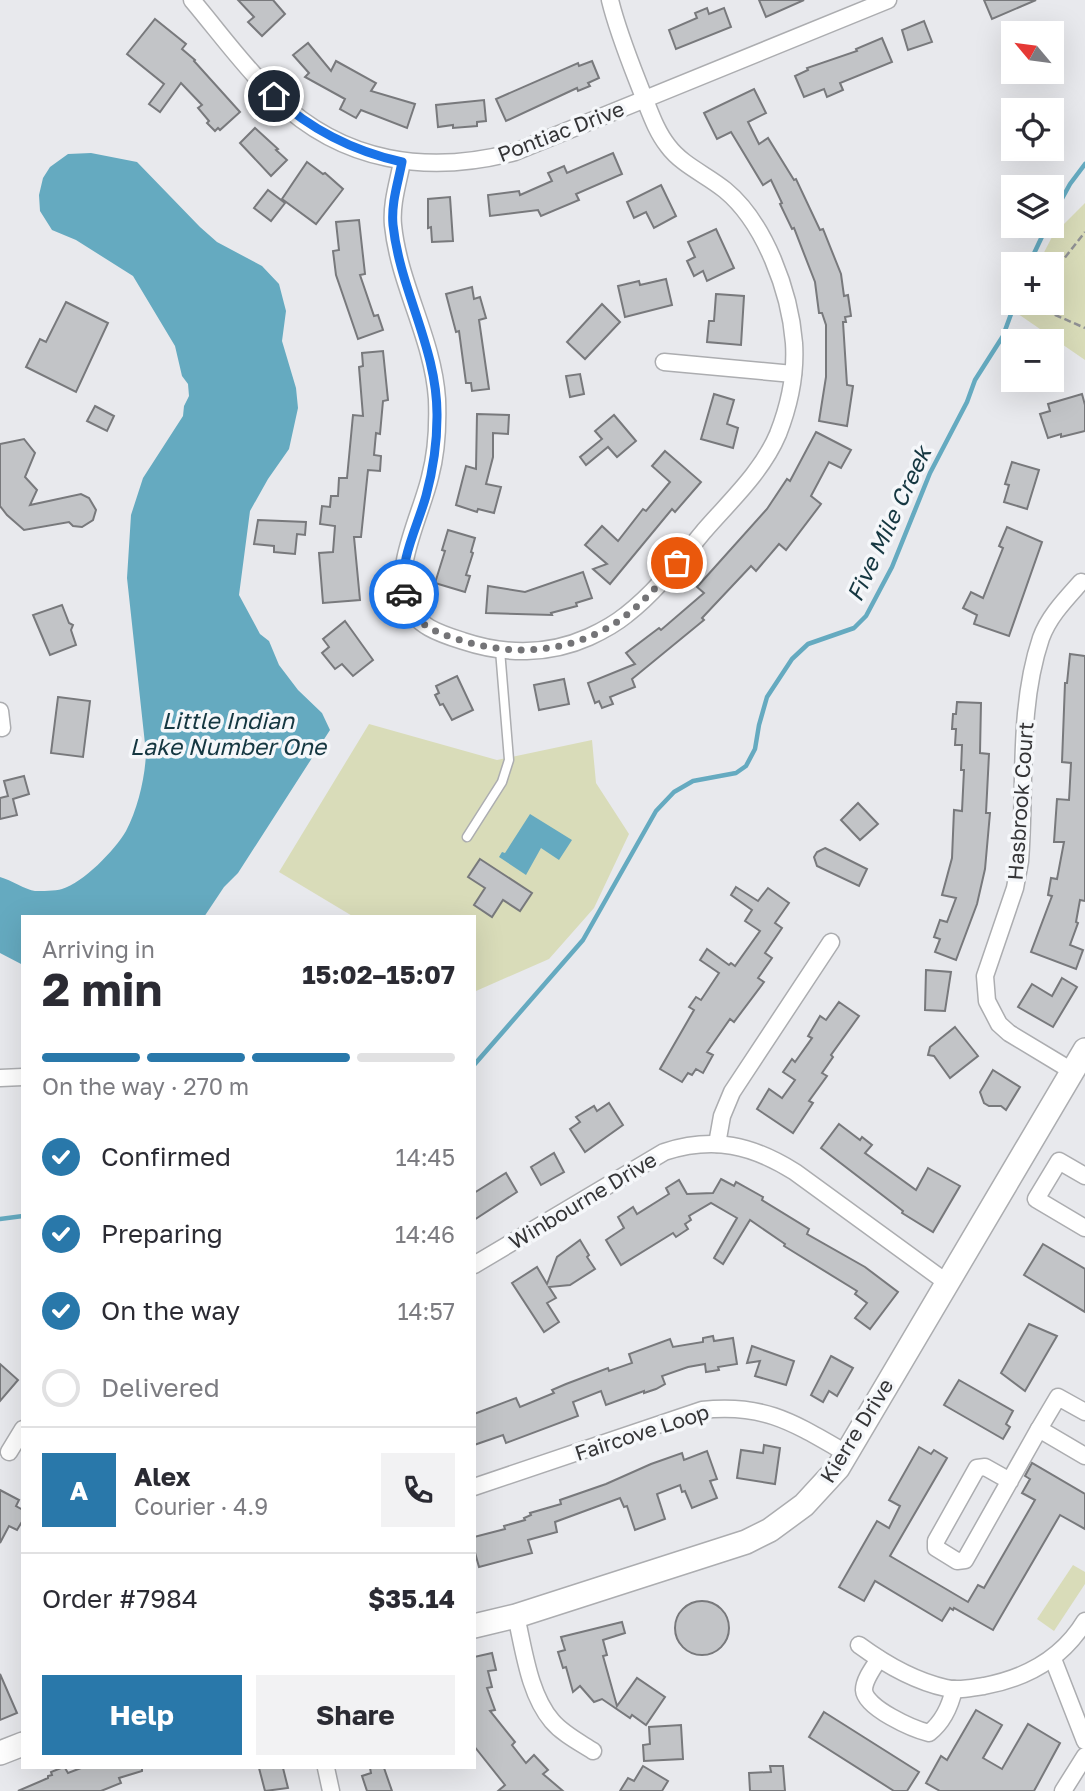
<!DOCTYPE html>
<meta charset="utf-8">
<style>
:root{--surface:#fff;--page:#f2f2f3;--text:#2b2b33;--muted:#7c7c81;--line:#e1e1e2;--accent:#2978aa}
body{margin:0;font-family:"Golos Text",sans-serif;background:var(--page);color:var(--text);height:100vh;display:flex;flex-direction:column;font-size:26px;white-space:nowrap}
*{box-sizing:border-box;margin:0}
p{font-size:23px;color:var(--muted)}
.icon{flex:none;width:38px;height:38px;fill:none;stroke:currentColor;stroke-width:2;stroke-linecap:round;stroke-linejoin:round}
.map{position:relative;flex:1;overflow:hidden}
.side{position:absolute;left:21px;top:915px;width:455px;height:854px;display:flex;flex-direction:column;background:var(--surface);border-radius:0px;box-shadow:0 7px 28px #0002}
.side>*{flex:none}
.needle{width:46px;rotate:299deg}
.tools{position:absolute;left:1001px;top:21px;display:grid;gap:14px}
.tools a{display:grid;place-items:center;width:63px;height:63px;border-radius:0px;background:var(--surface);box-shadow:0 7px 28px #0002;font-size:35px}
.pin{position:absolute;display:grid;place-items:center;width:60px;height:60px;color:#fff;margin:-30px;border:4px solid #fff;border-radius:50%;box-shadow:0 2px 7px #0007}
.courier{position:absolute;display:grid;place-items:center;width:70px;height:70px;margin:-35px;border:5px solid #1a73e8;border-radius:50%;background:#fff;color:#222;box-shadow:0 2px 9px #0007}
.headline em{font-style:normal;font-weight:700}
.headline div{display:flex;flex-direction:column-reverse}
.headline{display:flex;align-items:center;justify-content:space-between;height:119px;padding:0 21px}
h1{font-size:46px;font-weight:700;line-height:52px}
.bar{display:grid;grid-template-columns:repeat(4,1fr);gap:10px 7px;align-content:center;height:84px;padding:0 21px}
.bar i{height:9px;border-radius:5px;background:var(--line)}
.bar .on{background:var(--accent)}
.bar p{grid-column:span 4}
.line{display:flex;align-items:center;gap:18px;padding:0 21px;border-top:2px solid var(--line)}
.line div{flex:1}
.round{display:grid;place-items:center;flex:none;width:74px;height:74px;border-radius:0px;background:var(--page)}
ol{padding:0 21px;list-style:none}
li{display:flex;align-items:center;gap:21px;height:77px}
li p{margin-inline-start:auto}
li .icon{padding:7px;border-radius:50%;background:var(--accent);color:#fff;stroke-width:4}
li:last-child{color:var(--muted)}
li i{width:38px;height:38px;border:4px solid var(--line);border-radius:50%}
.primary-button{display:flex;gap:14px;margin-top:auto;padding:14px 21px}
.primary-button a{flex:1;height:80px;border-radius:0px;background:var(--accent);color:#fff;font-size:28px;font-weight:700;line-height:80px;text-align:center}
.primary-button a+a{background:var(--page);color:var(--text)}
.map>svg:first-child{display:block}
</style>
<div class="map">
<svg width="1085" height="1791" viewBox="0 0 1085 1791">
<rect width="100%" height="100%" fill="#e8e9ed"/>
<g fill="#d9dcb9">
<polygon points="1085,203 1085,360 1014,311 1018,303 1052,303 1052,264 1038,264 1053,235"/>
<polygon points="369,724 497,760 592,740 596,783 629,834 594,908 549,959 476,991 474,917 354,917 279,872"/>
<polygon points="1073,1565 1085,1572 1085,1584 1054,1631 1037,1619"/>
</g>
<g fill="#65aac0">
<path d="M91,153l46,9 63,65 17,15 45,24 17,18 7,27 -4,30 14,47 2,20 -9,41 -21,30 -18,32 -11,84 21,39 9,7 10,24 19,25 24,23 8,17 -92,143 -14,14 -20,30h-181v48l-23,-12v-76c11,3 26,13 35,14 7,0 20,0 27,-2 21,-6 53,-39 64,-58 12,-23 19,-53 20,-78l-19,-175 4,-63 12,-37 40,-62 1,-10 5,-10 -1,-12 -6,-8 -7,-30 -42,-70 -57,-36 -24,-10 -12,-19 -1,-16 4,-17 7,-11 18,-13z"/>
<polygon points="530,814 572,840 559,860 541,848 526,875 499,857 502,852 505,853"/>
</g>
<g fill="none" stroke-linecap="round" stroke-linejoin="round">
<g stroke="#65aac0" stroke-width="4.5">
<polyline points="1052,217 1070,184 1085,164"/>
<polyline points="1029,264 1047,226"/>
<polyline points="474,1065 583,940 656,811 674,792 693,781 736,773 746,766 755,749 759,725 767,697 792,659 808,644 854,628 866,616 892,567 930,473 967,402 975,380 1003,336 1015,303"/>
<polyline points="0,1219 23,1216"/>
</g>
</g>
<g fill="#c2c4c7" stroke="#78797c" stroke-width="2">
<polygon points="238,0 273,0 285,14 262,36 248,22 254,17"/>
<polygon points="759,0 804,0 766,17"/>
<polygon points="984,0 1036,0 992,19"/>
<polygon points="707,8 709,14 724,8 731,27 676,49 669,30 697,18 695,13"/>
<polygon points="155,19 186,44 182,49 195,60 194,61 240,112 220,130 218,128 215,131 207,123 209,121 198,108 202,105 181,83 160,112 149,104 164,84 127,54"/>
<polygon points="924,21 932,42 908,50 902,30"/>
<polygon points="882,38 892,62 840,83 843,90 827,97 824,89 804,97 795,76 808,70 807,68 857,51 856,49"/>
<polygon points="308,43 331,71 336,61 376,83 371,91 415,104 407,128 361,110 356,118 340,109 345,99 305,77 309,73 293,55"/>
<polygon points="592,61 599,78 588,83 590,86 578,91 577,88 506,121 496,99 578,63 579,66"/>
<polygon points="754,89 766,113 748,122 759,144 768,138 794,180 796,179 820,230 823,229 841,274 844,296 848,295 851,316 845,317 846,322 843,322 847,385 853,386 847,426 819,421 826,377 826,325 822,313 819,313 815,282 794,228 792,229 780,204 782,203 771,180 763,185 731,132 717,139 704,113"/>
<polygon points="484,100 486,121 477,122 477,126 453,128 453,125 438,127 436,105"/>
<polygon points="255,128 278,149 276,150 287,160 271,176 240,143"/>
<polygon points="613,153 622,174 576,194 579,200 541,216 538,210 490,216 488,195 519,191 520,195 552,181 548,173 564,166 567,173"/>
<polygon points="307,162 323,174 325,173 343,189 316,224 282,199"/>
<polygon points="661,185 676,216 654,228 646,212 634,218 627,202"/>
<polygon points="268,190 285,203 271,221 254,208"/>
<polygon points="450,197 453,241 432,242 431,227 428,228 428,199"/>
<polygon points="359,220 365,274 360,275 374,316 378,315 383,330 358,339 336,275 333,251 339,250 336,222"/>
<polygon points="716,229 734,268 707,281 703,271 694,276 687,261 695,257 688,242"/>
<polygon points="666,279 672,305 625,317 618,286 639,281 640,285"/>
<polygon points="472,287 474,299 480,297 486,318 479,320 489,389 472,391 471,383 466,383 459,331 456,332 446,294"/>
<polygon points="716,294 744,296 741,345 707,342 709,321 714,321"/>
<polygon points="66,302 108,323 76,392 26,367 40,339 46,342"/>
<polygon points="602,304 620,322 585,359 567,342"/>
<polygon points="383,351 388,400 383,401 380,434 376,433 374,455 381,456 380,471 368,470 361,537 354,537 360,600 323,603 319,553 333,552 335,526 320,524 322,506 330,507 331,496 338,496 339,478 347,478 353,415 363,416 359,367 363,366 362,353"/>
<polygon points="580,374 584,394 570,397 566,376"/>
<polygon points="714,394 734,400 727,424 738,428 733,448 701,439"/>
<polygon points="1082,394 1085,405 1085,431 1061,437 1061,434 1048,438 1040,414 1050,411 1048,404"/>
<polygon points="95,406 114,416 107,431 87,421"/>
<polygon points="477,414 509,415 508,434 493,433 493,457 486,484 501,487 494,513 478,509 477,512 456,505 466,466 476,469"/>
<polygon points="614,415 636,441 617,457 608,447 586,465 580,457 602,439 595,431"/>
<polygon points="816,432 851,450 841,468 829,462 811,496 821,504 786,550 779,544 756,571 751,566 702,618 704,620 632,679 635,687 610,697 613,704 602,708 599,701 595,703 588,683 635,664 626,653 659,628 661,630 704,593 697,587 767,509 787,479 790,481"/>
<polygon points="24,439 35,453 25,477 37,490 30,505 81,494 89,498 96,510 93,520 82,527 73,526 69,522 24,530 7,515 0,506 0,444"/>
<polygon points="665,451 701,482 675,512 672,509 610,584 593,569 607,564 585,545 602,526 618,541 643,509 646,511 670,482 652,466"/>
<polygon points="1012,462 1039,470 1027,509 1004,502 1009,485 1005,484"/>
<polygon points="258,520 306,522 305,535 297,534 295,554 274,552 274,546 254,544"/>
<polygon points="1007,527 1042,542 1009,636 974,624 977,615 963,608 971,592 983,598 1003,548 999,546"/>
<polygon points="448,530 475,538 471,552 473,553 466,575 470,576 465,592 435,583 445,551 442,550"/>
<polygon points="583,572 592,598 576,603 577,606 551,613 552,615 486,613 488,586 525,592"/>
<polygon points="62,605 69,623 73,625 71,630 76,645 50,655 33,615"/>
<polygon points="345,621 373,660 353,676 342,664 335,669 322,653 329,647 323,639"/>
<polygon points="1070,654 1085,656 1085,901 1080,900 1076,922 1078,923 1070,945 1083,950 1076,969 1031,952 1052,896 1048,895 1051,878 1057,879 1064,842 1054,842 1057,799 1069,800 1071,763 1062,762 1065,683 1067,683"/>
<polygon points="457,676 473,710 452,720 443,704 440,705 435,695 439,693 436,686"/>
<polygon points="564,679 569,704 539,710 534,685"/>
<polygon points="58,697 90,701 83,757 51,753"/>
<polygon points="957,702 981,703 980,753 989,754 986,813 990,813 985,869 977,904 956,960 935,952 940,939 934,937 940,920 947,922 956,898 942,895 952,858 954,810 962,811 964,770 961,770 962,745 955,745 956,729 952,729 953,714 956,714"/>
<polygon points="24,776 29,794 13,799 17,815 0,819 0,798 8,796 4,781"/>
<polygon points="858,803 878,824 860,840 841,820"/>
<polygon points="825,848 867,869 859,886 817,866 814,857 817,852"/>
<polygon points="480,859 532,893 520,911 503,900 492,917 474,905 485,888 468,877"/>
<polygon points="736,887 758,901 768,888 789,903 775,923 782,928 765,953 772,958 758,978 764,982 734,1022 730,1019 707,1052 713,1055 703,1073 696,1069 692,1075 688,1073 682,1082 660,1069 694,1010 689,1007 696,997 701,1000 719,973 700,960 707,949 729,965 731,963 735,966 760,931 745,921 752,910 731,895"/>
<polygon points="926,970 951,972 945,1011 925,1010"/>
<polygon points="1062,978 1077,987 1053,1027 1018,1007 1032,984 1052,996"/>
<polygon points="839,1002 859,1016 831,1055 833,1057 822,1073 827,1076 809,1101 813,1103 793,1133 757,1109 769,1089 782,1098 795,1080 783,1072 792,1059 795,1062 812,1038 808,1036 820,1016 826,1020"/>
<polygon points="955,1027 978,1056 950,1078 934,1056 928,1055 930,1047"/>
<polygon points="993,1070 1020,1087 1006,1110 1001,1106 989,1106 984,1103 980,1092"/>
<polygon points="609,1103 623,1125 585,1152 570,1129 580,1122 576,1117 594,1106 597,1111"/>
<polygon points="839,1124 860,1140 862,1137 872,1145 865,1153 916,1190 928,1168 960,1186 933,1232 902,1213 903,1211 821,1148"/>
<polygon points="554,1153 564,1172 541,1185 531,1167"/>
<polygon points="506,1173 517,1192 474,1220 474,1193"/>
<polygon points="721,1179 734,1186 736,1182 763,1197 762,1200 809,1229 807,1234 865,1267 898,1292 870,1329 855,1318 867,1303 855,1294 857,1291 784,1246 785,1244 750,1220 723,1264 714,1258 737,1218 711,1203 689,1216 691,1220 685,1224 688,1229 676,1237 673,1233 621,1265 606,1240 624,1228 618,1217 633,1207 637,1214 669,1194 666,1188 679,1180 687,1194 713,1193"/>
<polygon points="580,1240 589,1255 587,1257 595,1269 570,1285 549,1287 556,1298 547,1303 559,1322 544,1332 512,1283 537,1267 547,1284 557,1257"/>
<polygon points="1043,1244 1085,1269 1085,1312 1024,1275"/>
<polygon points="1029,1324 1057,1336 1025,1391 1001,1373"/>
<polygon points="713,1336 714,1341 733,1338 737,1364 718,1367 719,1370 706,1372 705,1364 688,1367 662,1376 665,1384 656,1389 644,1393 644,1391 606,1405 601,1391 573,1402 578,1416 506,1443 503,1435 474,1445 474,1414 516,1398 520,1407 554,1393 552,1390 566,1384 608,1368 609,1371 632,1363 629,1354 670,1339 673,1347 703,1342 703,1338"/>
<polygon points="752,1346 794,1361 786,1385 755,1376 760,1361 747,1363"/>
<polygon points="831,1356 853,1368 837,1396 829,1391 823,1402 811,1395"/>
<polygon points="0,1364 18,1380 0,1401"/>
<polygon points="959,1380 1013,1411 1006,1424 1010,1427 1003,1439 944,1405"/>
<polygon points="764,1445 780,1448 775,1484 737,1478 741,1450 763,1453"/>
<polygon points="919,1447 931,1454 934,1450 947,1458 890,1556 968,1602 978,1585 984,1588 1035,1500 1022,1493 1030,1479 1025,1476 1032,1463 1085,1494 1085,1529 1060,1515 993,1630 954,1608 953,1610 950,1608 942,1621 875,1581 864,1601 839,1587 877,1521 889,1528 900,1506 889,1500"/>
<polygon points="707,1451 717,1479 710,1481 717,1498 692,1508 685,1491 682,1492 680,1485 657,1494 665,1519 635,1530 627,1506 624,1507 620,1498 555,1522 557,1532 528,1540 532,1553 479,1567 474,1549 474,1537 505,1529 504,1526 525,1520 524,1518 531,1515 530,1513 561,1504 560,1500 606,1484 651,1464 682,1453 684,1460"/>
<polygon points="0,1490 19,1500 16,1506 23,1510 23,1520 17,1530 9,1526 0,1543"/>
<circle cx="702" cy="1628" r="27"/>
<polygon points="622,1622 625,1633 603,1640 607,1655 603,1656 617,1706 637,1678 665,1697 646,1725 632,1715 630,1718 602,1699 594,1702 580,1686 573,1692 566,1667 563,1668 558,1652 565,1650 561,1637"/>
<polygon points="492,1653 496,1670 488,1671 492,1687 487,1688 495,1710 490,1711 515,1742 512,1745 526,1763 534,1755 548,1770 543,1774 563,1791 498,1791 505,1785 474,1746 474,1657"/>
<polygon points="0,1674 17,1713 0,1720"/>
<polygon points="976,1710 1002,1725 983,1758 1002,1769 1028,1724 1060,1743 1034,1791 940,1791 926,1783 941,1756 947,1760"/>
<polygon points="824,1712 919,1772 907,1791 894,1791 809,1737"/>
<polygon points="681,1725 683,1759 644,1761 643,1745 650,1744 649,1727"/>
<polygon points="643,1766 668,1781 662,1791 620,1791 628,1778 634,1781"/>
<polygon points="770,1766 783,1766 785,1791 750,1791 749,1773 771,1772"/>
<polygon points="61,1768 65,1768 68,1773 81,1768 142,1768 142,1771 119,1778 121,1783 101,1791 18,1791 48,1778 48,1776 52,1775 51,1772"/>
<polygon points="259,1768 283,1768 288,1788 265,1791"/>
<polygon points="370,1768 384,1768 392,1791 367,1791 362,1776 371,1773"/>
</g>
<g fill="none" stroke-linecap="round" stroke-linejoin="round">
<defs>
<polyline id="lane" points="467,837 502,782 509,760 500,650"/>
<g id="street">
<path d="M192,0c27,32 53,68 84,98 67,65 152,77 239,54l373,-152"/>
<path d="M402,162c-4,21 -11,42 -9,63 6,60 40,113 44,174 1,26 0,52 -7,78 -8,35 -37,90 -24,125 9,24 35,32 57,39 42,14 86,14 126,-4 13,-6 26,-13 37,-22 30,-23 54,-55 78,-84 26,-30 58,-59 74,-97 11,-28 18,-60 16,-91 -4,-51 -29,-120 -69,-153 -18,-15 -43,-25 -57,-44 -12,-15 -18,-34 -25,-51 -12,-31 -25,-62 -33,-95"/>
<polyline points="664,362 793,374"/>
<polyline points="0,711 2,728"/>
<path d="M1072,1071l-63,-38 -10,-9 -12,-23 -2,-25 30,-88 5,-27c6,-73 -3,-152 21,-223 8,-22 25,-39 40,-56"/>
<polyline points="0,1078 23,1077"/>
<polyline points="717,1144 722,1116 732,1092 831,942"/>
<polyline points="1085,1176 1059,1161 1036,1199 1085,1228"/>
<path d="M474,1265l190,-113c50,-16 88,-7 131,20l151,110"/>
<polyline points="1039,1429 1058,1397 1085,1412"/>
<polyline points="9,1452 23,1429"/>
<polyline points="1010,1481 985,1467 977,1468 936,1541 936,1548 957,1561 965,1560 1039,1429 1085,1456"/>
<path d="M474,1487l228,-77c62,-7 92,13 144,43"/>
<path d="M516,1616c8,34 13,78 36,105 11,13 27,21 41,30"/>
<path d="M859,1645c26,19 55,36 87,43 12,3 25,0 38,-2 42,-8 78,-27 101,-65"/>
<path d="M879,1659c-6,9 -15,21 -15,31 1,18 49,39 65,43 14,-11 21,-26 25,-44"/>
<polyline points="1053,1659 1085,1741"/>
<polyline points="326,1768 331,1791"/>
<polyline points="1063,1791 1085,1756"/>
</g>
<g id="secondary">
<polyline points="474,1626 516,1616 746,1542 770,1530 804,1505 838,1468 1085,1050"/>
<polyline points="0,1753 23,1744"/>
</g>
</defs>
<use href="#lane" stroke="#acadb0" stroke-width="11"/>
<use href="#street" stroke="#acadb0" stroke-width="19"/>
<use href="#secondary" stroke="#acadb0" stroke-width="26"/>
<g stroke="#909194" stroke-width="2.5" stroke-dasharray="7 3.5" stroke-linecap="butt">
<polyline points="1052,274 1085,232"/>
<polyline points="1038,303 1044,310 1085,328"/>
</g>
<use href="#lane" stroke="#fff" stroke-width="8"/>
<use href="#street" stroke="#fff" stroke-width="16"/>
<use href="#secondary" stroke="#fff" stroke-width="23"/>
</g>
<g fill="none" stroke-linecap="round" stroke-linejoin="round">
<path stroke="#747477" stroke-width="7" stroke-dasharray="0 12.6" d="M404,594c6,26 27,37 50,44 58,20 120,16 170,-21 20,-15 37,-35 53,-54"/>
<path stroke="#1a73e8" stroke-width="9" d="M274,96c37,34 79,55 128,66 -4,21 -11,41 -9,63 7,66 45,124 44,192 0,27 -4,53 -11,79 -9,32 -27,64 -22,98"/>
</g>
<g text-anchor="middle" stroke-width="7" stroke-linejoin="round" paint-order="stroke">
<g font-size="21" fill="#353537" stroke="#f5f7fa">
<text transform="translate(561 132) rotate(-21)" y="7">Pontiac Drive</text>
<text transform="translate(1021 801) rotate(-86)" y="7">Hasbrook Court</text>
<text transform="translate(583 1201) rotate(-31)" y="7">Winbourne Drive</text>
<text transform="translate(857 1431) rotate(-58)" y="7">Kierre Drive</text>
<text transform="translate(642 1433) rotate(-18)" y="7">Faircove Loop</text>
</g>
<g font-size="23" font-style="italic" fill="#153741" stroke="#f5f7fa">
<text transform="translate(889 524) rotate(-65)" y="8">Five Mile Creek</text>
<text x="228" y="729">Little Indian<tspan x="228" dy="26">Lake Number One</tspan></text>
</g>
</g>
</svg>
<div class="tools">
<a><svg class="needle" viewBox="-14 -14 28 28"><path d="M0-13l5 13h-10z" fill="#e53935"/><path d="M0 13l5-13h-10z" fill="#7c7c81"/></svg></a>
<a><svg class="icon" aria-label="locate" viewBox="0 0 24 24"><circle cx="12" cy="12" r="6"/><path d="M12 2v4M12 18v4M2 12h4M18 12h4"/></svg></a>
<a><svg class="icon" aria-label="layers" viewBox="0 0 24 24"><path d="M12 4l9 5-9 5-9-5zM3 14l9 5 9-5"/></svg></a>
<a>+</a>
<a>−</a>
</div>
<div class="pin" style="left:677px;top:563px;background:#ea580c"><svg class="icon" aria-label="bag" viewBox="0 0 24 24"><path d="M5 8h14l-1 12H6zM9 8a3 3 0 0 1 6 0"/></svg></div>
<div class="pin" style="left:274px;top:96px;background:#1f2937"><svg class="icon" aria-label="home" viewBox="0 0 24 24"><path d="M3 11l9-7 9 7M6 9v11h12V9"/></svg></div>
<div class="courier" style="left:404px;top:594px"><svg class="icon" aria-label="car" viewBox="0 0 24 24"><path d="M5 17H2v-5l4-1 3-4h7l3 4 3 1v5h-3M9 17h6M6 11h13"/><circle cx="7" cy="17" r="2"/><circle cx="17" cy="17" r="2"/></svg></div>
<section class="side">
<div class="headline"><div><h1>2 min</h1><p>Arriving in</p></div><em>15:02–15:07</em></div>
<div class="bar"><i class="on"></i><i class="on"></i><i class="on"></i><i></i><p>On the way · 270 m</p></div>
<ol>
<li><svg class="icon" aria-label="check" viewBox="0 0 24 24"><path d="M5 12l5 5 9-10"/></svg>Confirmed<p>14:45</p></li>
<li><svg class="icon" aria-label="check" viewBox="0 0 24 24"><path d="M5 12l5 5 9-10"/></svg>Preparing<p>14:46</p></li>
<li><svg class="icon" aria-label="check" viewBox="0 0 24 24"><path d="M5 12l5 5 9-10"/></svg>On the way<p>14:57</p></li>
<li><i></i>Delivered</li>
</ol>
<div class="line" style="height:126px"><b class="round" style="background:var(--accent);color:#fff">A</b><div><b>Alex</b><p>Courier · 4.9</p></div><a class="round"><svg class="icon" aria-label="phone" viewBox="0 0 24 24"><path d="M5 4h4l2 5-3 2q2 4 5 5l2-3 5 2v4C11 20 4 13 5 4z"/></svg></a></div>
<div class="line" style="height:91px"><div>Order #7984</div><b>$35.14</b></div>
<div class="primary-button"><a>Help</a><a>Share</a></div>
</section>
</div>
